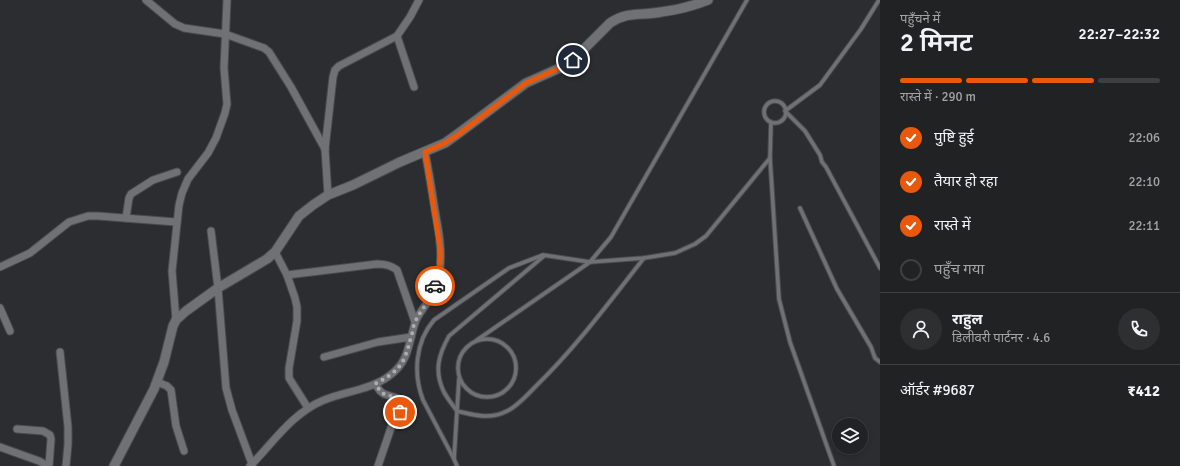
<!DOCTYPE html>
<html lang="hi">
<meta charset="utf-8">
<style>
:root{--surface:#212224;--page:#2d2f31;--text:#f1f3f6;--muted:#a2a4a6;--line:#3e3f41;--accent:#ea580c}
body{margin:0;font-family:Signika,"Noto Sans Devanagari",sans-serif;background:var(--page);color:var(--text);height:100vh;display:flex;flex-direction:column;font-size:15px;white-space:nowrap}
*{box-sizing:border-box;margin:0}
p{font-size:13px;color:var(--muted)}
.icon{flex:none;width:22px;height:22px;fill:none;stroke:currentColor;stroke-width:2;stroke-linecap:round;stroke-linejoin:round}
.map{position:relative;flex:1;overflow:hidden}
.panel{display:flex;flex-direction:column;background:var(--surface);width:300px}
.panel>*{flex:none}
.tools{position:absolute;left:832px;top:418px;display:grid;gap:8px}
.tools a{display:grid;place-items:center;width:36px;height:36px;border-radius:50%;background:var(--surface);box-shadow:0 2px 6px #0003,0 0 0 1px var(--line);font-size:20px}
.pin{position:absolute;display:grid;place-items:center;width:34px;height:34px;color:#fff;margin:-17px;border:2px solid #fff;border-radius:50%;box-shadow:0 1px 4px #0007}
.courier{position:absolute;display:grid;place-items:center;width:40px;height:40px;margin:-20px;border:3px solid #ea580c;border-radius:50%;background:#fff;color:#222;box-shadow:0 1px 5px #0007}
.headline em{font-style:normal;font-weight:600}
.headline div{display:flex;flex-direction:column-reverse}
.headline{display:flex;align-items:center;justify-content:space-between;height:68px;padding:0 20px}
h1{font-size:26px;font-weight:600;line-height:30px}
.bar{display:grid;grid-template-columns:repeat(4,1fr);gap:6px 4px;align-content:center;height:48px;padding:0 20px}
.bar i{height:5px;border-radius:3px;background:var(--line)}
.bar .current{background:var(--accent)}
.bar p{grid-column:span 4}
.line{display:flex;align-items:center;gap:10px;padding:0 20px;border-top:1px solid var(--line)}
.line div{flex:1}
.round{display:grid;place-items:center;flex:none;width:42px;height:42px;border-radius:21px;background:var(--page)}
ol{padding:0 20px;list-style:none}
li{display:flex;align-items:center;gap:12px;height:44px}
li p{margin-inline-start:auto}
li .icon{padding:4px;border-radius:50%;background:var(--accent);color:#fff;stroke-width:4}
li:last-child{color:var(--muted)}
li i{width:22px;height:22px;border:2px solid var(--line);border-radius:50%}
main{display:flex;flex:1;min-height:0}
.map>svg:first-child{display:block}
</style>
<main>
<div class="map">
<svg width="880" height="466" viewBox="0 0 880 466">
<rect width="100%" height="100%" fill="#2c2d30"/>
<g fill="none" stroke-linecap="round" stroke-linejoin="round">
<defs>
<g id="service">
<polyline points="879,0 861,29 820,85 785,111 805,131 820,155 822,162 826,167 880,268"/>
<circle cx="775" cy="112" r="11"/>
<polyline points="770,158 779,299 790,342 834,466"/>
<polyline points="800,208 837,289 871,347 875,358 880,362"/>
<path d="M544,256l-95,80c-10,18 -15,34 -6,54 3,7 9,14 14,21 17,4 33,9 50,0 11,-5 22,-18 30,-26 40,-39 73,-84 107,-127"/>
<circle cx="487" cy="368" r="29"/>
<polyline points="477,340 590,262 611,237 747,0"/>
<path d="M454,459l-31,-59c-10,-26 -8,-58 11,-80l75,-52 34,-13 47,7 54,-4 31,-5 20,-9 11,-8 64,-78 1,-36"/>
<polyline points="457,466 454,459 459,379"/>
</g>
<g id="minor">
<polyline points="146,0 175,24 184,28 225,34 264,48 269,52 291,87 325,149"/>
<polyline points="397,36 410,17 419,0"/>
<polyline points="328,195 325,149 333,77 335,70 339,66 397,36 414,87"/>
<polyline points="126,218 129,198 131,194 153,180 177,172"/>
<polyline points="211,231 218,288 226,388 232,410 252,464"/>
<polyline points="275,252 287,275 295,298 297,307 297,321 289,368 289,378 308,408"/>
<polyline points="0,267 30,253 69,222 88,216 98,216 176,222"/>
<path d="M287,275l90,-11c8,0 14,1 20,6l18,52"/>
<polyline points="0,308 10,331"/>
<polyline points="176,320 172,271 179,205 182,193 188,179 208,153 216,138 225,113 227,104 224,68 227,0"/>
<polyline points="60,352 68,427 68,444 66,466"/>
<polyline points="324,357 378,342 411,337"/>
<polyline points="157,382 167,386 171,390 176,426 184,451"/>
<polyline points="375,384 380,391 384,394 397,398 400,402 401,408 400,412 393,422 378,466"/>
<polyline points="17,429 43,431 50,435 51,439 49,466"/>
<polyline points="0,447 39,461 48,466"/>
<path d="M250,466c23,-23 42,-53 74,-66 20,-8 48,-11 65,-24 20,-14 19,-31 26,-53 2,-7 8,-14 12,-20 6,-9 10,-19 12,-28 4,-21 0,-43 -4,-64 -3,-20 -6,-39 -10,-59"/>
</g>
<path id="tertiary" d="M114,466l40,-77 10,-27 9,-36 3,-6 10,-9 32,-23 49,-29 8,-7 24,-36 14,-11 15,-10 25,-10 47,-23 45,-19 14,-10 67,-50 36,-16 11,-7 37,-37c17,-12 31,-7 51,-11 16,-2 32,-6 47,-12"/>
</defs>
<use href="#service" stroke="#4a4b4d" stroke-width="5.5"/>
<use href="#minor" stroke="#4a4b4d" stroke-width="9"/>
<use href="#tertiary" stroke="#4a4b4d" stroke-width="11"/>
<use href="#service" stroke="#6f7174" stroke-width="3.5"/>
<use href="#minor" stroke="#6f7174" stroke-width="7"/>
<use href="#tertiary" stroke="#6f7174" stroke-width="9"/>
</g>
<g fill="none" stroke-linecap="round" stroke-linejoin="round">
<path stroke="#adaeb1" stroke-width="4" stroke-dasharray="0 7.2" d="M400,412c1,-3 1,-6 0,-9 -3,-8 -10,-6 -16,-9 -4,-2 -6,-7 -9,-10 26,-14 29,-20 36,-47 2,-5 2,-11 4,-15 6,-13 16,-22 20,-36"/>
<path stroke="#ea580c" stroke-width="5" d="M435,286c4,-12 6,-25 5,-38l-15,-96 20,-9 14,-9 67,-51 36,-16 11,-7"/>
</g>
</svg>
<div class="tools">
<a><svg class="icon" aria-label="layers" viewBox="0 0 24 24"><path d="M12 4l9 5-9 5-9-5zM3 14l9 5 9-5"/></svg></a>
</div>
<div class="pin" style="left:400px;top:412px;background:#ea580c"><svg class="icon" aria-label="bag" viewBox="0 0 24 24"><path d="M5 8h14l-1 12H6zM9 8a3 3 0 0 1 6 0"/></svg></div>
<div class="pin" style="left:573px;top:60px;background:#1f2937"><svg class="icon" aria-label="home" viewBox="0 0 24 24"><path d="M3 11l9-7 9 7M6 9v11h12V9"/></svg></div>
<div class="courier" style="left:435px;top:286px"><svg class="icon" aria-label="car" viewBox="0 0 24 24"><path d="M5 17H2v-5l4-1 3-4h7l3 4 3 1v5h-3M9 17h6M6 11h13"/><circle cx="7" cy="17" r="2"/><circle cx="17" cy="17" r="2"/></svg></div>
</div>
<section class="panel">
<div class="headline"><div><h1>2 मिनट</h1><p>पहुँचने में</p></div><em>22:27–22:32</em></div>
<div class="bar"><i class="current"></i><i class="current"></i><i class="current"></i><i></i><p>रास्ते में · 290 m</p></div>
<ol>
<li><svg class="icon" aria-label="check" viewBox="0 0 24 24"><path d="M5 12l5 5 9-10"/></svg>पुष्टि हुई<p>22:06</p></li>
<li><svg class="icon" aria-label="check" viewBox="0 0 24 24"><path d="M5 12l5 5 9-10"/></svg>तैयार हो रहा<p>22:10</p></li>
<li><svg class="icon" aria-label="check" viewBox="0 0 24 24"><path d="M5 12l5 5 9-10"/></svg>रास्ते में<p>22:11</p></li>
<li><i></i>पहुँच गया</li>
</ol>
<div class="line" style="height:72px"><a class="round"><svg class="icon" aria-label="person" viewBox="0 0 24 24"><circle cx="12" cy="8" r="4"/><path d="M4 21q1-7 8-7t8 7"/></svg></a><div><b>राहुल</b><p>डिलीवरी पार्टनर · 4.6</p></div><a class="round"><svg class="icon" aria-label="phone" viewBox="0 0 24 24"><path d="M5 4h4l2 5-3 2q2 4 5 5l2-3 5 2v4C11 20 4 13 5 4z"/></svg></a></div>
<div class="line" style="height:52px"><div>ऑर्डर #9687</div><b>₹412</b></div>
</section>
</main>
